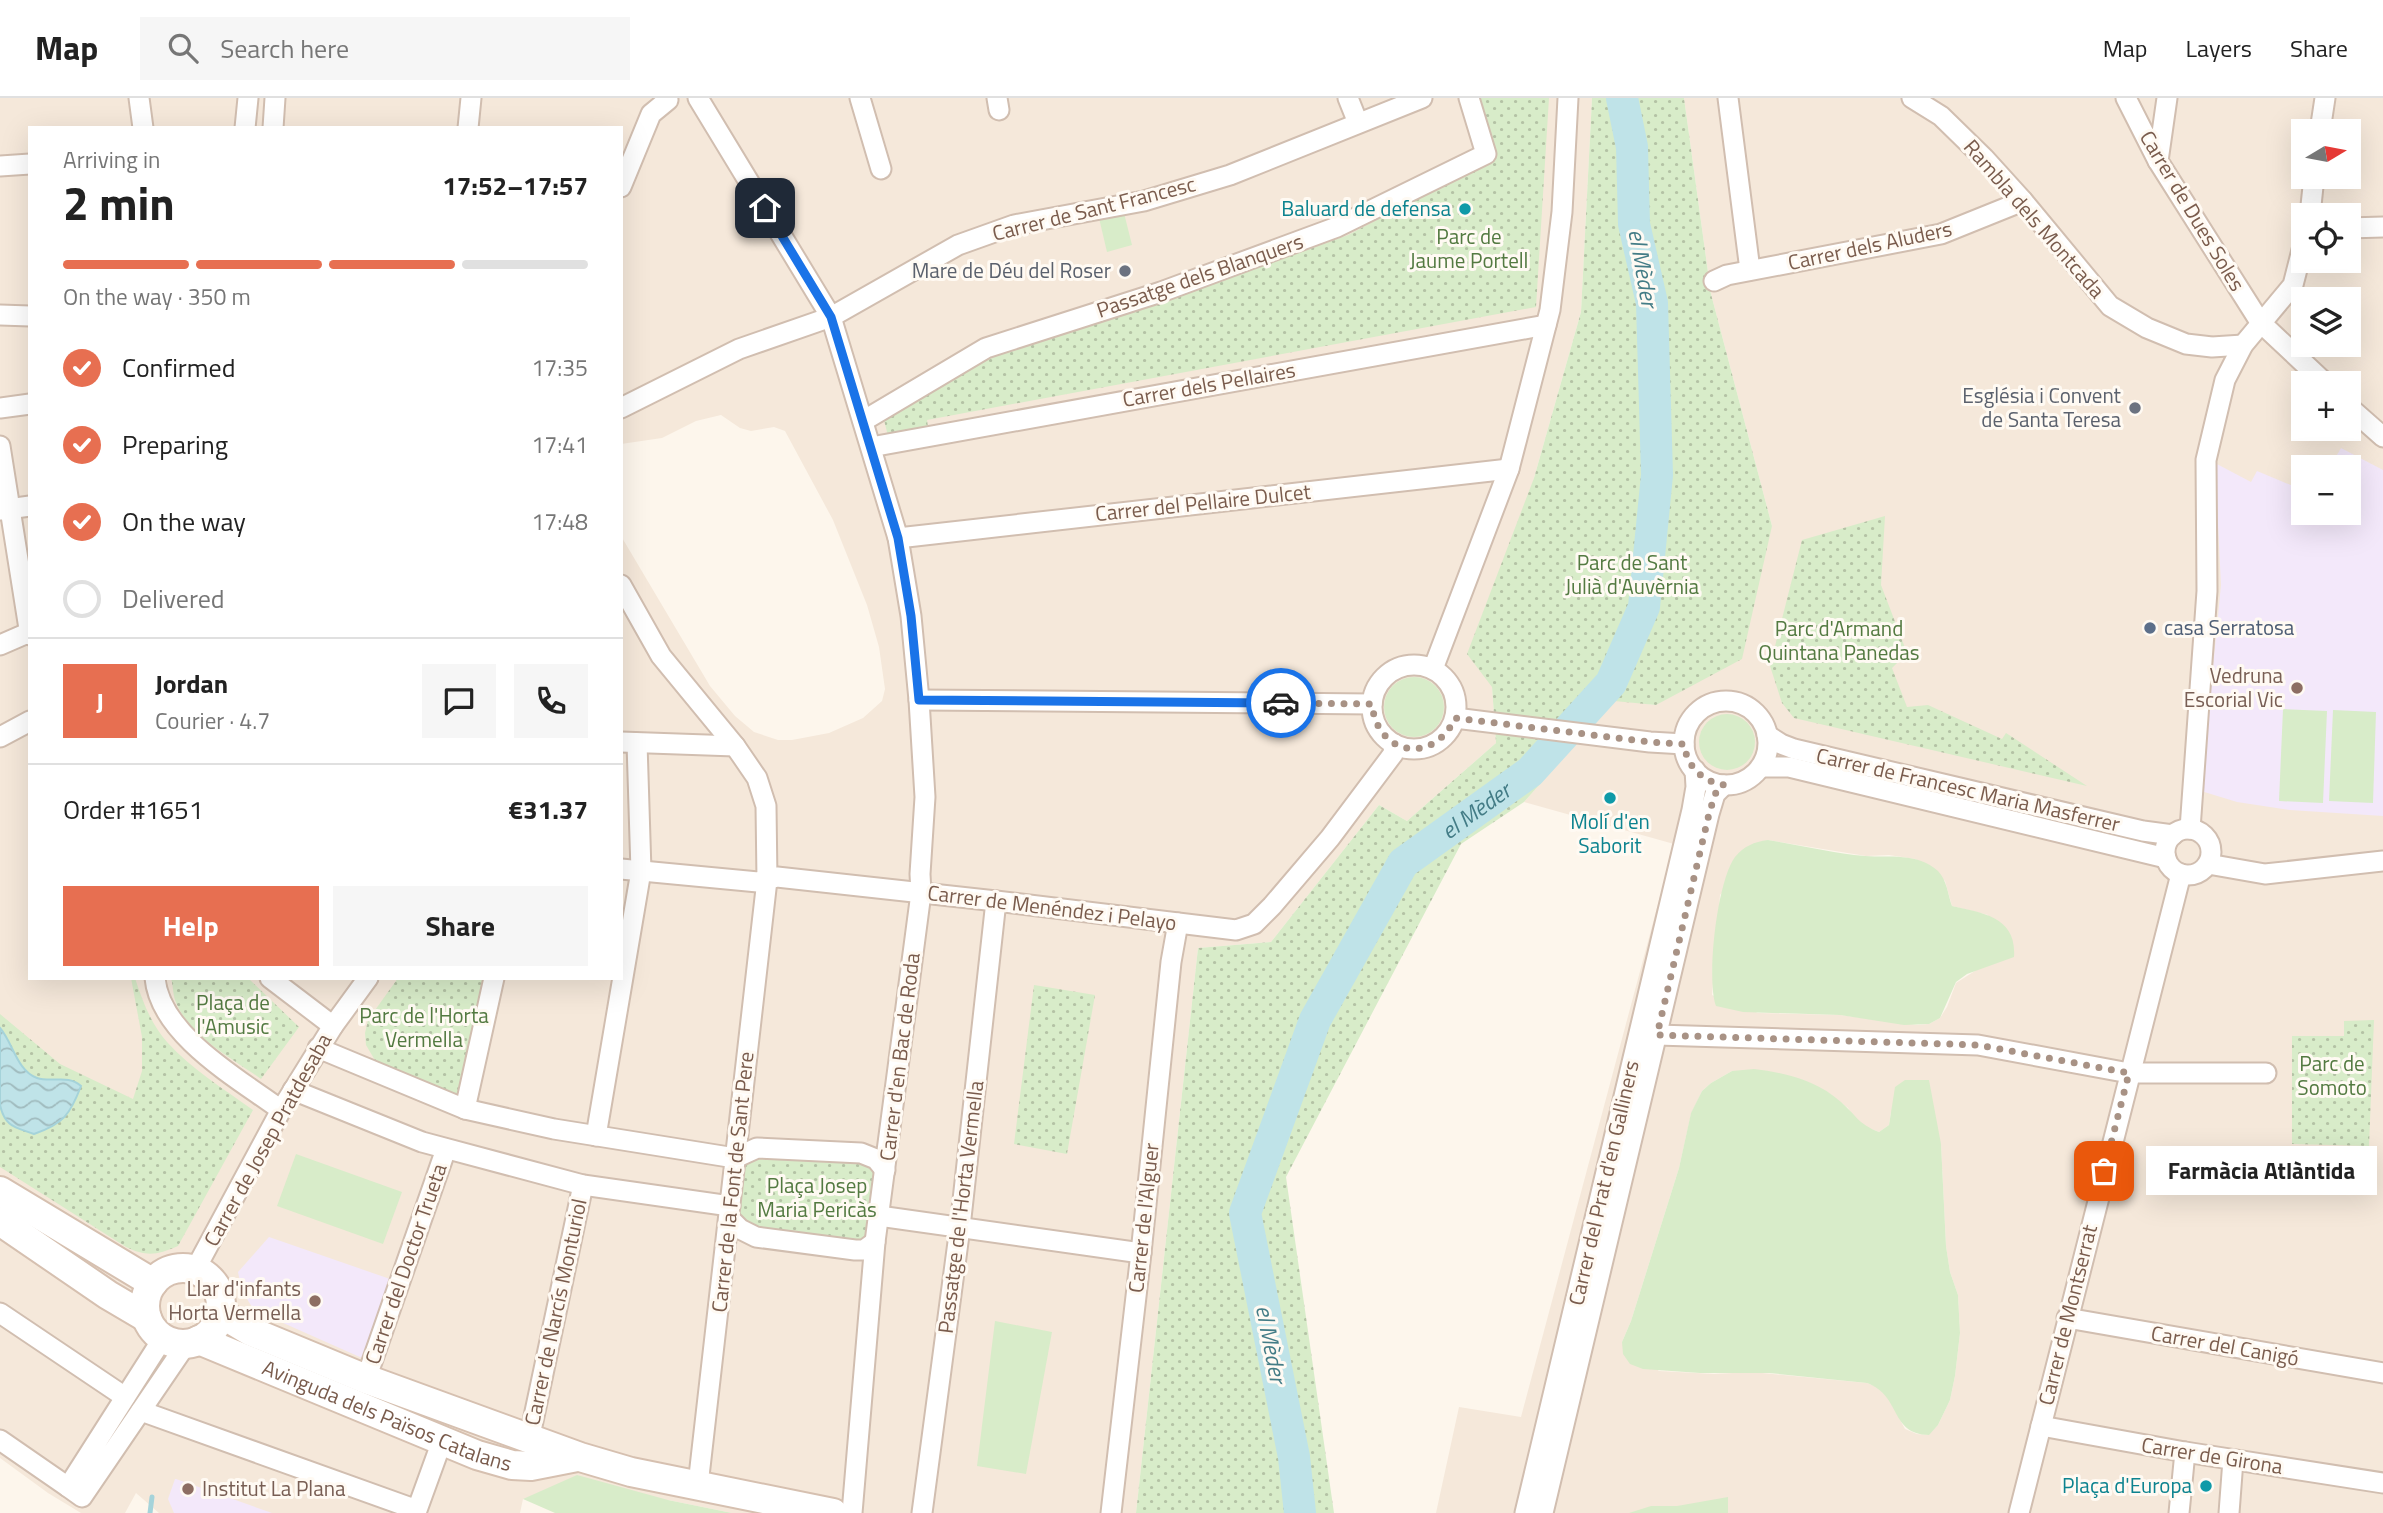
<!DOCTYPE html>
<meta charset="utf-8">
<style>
:root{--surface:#fff;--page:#f6f6f6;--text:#222;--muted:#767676;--line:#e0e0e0;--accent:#e76f51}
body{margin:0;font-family:"Titillium Web",sans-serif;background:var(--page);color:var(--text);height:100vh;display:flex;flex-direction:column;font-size:26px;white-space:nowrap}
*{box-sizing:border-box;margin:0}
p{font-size:23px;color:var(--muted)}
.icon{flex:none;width:38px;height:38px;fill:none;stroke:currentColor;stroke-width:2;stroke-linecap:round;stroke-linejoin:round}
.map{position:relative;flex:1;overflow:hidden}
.drawer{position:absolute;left:28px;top:28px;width:595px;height:854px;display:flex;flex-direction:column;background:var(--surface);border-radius:0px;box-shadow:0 7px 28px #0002}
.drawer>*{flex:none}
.needle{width:46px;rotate:80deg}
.controls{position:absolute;left:2291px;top:21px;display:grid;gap:14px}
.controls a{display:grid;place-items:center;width:70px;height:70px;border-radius:0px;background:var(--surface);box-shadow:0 7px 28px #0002;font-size:35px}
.pin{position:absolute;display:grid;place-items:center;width:60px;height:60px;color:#fff;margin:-30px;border-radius:14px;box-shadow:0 4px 10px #0006}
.courier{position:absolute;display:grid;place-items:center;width:70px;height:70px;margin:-35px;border:5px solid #1a73e8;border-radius:50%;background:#fff;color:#222;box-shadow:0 2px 9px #0007}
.bubble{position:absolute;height:49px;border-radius:0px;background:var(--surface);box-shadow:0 7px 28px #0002;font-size:23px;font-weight:700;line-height:49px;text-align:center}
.headline em{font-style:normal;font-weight:700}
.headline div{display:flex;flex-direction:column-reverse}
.headline{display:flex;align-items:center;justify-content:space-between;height:119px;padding:0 35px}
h1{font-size:46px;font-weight:700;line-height:52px}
.bar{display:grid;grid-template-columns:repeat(4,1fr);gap:10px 7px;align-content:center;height:84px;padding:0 35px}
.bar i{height:9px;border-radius:5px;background:var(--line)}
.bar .selected{background:var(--accent)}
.bar p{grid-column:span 4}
.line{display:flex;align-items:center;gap:18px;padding:0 35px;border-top:2px solid var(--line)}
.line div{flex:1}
.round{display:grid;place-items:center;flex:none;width:74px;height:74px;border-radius:0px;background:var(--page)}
ol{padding:0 35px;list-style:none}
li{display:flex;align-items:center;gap:21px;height:77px}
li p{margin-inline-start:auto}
li .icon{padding:7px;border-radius:50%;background:var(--accent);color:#fff;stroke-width:4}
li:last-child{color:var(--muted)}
li i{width:38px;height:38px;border:4px solid var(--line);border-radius:50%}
.button{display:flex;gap:14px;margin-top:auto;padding:14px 35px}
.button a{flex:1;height:80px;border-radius:0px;background:var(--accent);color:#fff;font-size:28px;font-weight:700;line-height:80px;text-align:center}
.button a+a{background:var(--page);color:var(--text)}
header{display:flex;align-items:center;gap:42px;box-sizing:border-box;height:98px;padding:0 35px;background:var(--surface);border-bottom:2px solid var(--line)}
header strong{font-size:33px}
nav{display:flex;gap:38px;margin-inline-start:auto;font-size:24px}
.search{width:490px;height:63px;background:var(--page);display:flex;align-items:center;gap:18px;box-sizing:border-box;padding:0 24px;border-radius:0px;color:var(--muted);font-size:26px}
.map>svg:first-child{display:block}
</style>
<header>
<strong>Map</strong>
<div class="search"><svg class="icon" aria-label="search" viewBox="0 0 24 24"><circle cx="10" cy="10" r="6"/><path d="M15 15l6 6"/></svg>Search here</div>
<nav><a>Map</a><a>Layers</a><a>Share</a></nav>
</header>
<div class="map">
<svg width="2383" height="1415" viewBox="0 0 2383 1415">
<defs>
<pattern id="park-dots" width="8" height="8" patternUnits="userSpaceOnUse" patternTransform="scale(1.75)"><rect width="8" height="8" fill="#d8ecc9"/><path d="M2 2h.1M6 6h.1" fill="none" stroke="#b4c2a5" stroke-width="1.8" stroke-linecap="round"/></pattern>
<pattern id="water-waves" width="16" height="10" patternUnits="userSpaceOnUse" patternTransform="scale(1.75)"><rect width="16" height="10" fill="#bfe3e8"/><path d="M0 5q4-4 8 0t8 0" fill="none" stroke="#a0bbbe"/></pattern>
</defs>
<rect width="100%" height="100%" fill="#fdf6ec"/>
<g fill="#f5e8da" fill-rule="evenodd">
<path d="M0,0h1592l-11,214 -47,166 -42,209 4,56 -89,78 -28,-16 -108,137 -73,6 -62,565h-404l-64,-13 -145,-1 -3,14h-361l-23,-20 -11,20h-44l-33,-20 -48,-35zM30,30h591v316l41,-6 34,-17 25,-6 19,13 11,3 23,-4 11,4 48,89 34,85 12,42 6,42 -3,12 -19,17 -34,15 -37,7h-14l-24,-8 -19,-16 -25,-30 -89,-150v442h-591z"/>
<path d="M1684,0h699v1415h-947l23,-106 62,10 153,-573 -150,-42 90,-102 42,5 116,-179 -61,-232zM2303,33h45v46h-45zM2303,117h45v46h-45zM2303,201h45v46h-45zM2303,285h45v46h-45zM2303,369h45v46h-45zM1768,742l98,16 23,-1 26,4 11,5 19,17 7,25 36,9 -10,54 -22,14 -9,24 -7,11 -11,6 -12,1 -77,-10 -82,-2 -46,-18 8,-100zM1732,973l83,15 12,6 21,16 8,12 10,7 13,5 10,-7 2,-13 50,32 5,102 4,26 8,23 2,38 -5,43 -5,24 -12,25 -10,10 -11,-1 -12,-5 -17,-32 -8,-9 -13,-5 -115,-11 -38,2 -55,-3 -37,-29 9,-21 48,-153 12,-54 11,-23 9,-8z"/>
</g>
<g fill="#f3e8fa">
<polygon points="2341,350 2383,372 2383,718 2290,712 2237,704 2201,693 2221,487 2215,365 2251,384 2257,373 2293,388 2296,381 2303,386 2303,415 2348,415 2348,369 2330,369"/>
<polygon points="269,1139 390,1181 362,1260 254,1212 242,1193 238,1174"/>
<polygon points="175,1381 176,1381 272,1415 174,1415 168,1401"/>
</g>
<g fill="#d8ecc9">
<polygon points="1124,115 1132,147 1107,154 1099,120"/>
<circle cx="1414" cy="609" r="30"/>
<polygon points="2283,611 2327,613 2323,705 2279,703"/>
<polygon points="2333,612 2376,614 2373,705 2329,703"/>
<circle cx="1727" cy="644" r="28"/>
<path d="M1768,742c32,5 65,13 97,16 25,2 52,-4 73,15 9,9 10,24 14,35 31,7 65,11 62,51l-47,17 -11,8 -16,36 -11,6 -25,1 -64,-10 -97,-3 -27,-6c-10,-27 1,-125 19,-149 9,-11 19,-15 33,-17z"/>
<path d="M1754,971c32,4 62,11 87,33 15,13 17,22 38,30l10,-7 6,-38 10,-7h24l12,64 5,102 4,26 8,23 2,38 -5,43 -5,24 -12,25 -9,10c-40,-1 -27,-39 -62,-52l-98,-10h-69l-57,-4 -13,-5 -7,-10 -1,-12 9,-21 48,-153 12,-55 11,-22 9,-8 21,-12z"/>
<polygon points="296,1056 402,1094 383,1146 277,1108"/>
<polygon points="995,1223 1052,1234 1026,1376 977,1368"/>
<polygon points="577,1377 668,1402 732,1415 555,1415 523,1401"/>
<polygon points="1728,1399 1728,1415 1629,1415 1651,1408 1677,1408"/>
</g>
<g fill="url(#park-dots)">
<polygon points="1478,0 1549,0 1536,209 927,322 929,335 889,342 882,314 989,259 1149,209 1348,137 1495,60"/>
<polygon points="1592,0 1684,0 1711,196 1772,428 1742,561 1656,607 1614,603 1524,704 1461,746 1286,1079 1334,1415 1136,1415 1198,850 1271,844 1379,707 1407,723 1496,645 1492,589 1467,556 1534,380 1581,214"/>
<polygon points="1885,418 1881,487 1907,555 1892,570 1907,609 1928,607 2002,641 2006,635 2087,688 1794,620 1782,605 1770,568 1802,442"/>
<path d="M131,880h4c7,22 16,46 32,64 24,27 57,47 86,68l-75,136c-21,9 -31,11 -52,1l-126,-80v-153l60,50 73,35 9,-28v-34z"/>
<path d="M171,880h77l51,49 -38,52c-29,-21 -73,-43 -86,-79 -2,-6 -2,-15 -4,-22z"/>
<polygon points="398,880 486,880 458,999 376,964 366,947 365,935 368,922"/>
<polygon points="1034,887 1095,897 1067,1056 1014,1046"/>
<polygon points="2374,922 2369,1048 2292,1046 2292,938 2344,938 2344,923"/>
<path d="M750,1059l107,4c7,2 16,4 18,13 4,11 -6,56 -11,68l-109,-13 -10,-3 -6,-11 7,-52z"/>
</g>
<path fill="url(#water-waves)" stroke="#a5d3da" stroke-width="2" d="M0,930c13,15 17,43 37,50 15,5 31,-4 44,8 -11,29 -18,38 -47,48 -19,-7 -29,-7 -34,-29z"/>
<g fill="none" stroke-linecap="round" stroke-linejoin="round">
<polyline stroke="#a5d3da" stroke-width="5" points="150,1415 152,1399"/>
<path stroke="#bfe3e8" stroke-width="32" id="s1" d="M1300,1415l-6,-56 -49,-244 70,-193 88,-157 127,-91 81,-89 33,-76 13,-132 -5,-172 -18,-79 -2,-77 -10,-49"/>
<defs>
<g id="street">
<polyline points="139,0 143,30"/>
<polyline points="698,0 831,219 898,440 911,518 919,602 925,699 920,776 921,795 875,1144 852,1415"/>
<polyline points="860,0 881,71"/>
<polyline points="997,0 999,12"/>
<polyline points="1348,0 1358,25"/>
<polyline points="1728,0 1750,172"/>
<polyline points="1912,0 1941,18 1984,60 2023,103 2110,208 2147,230 2186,246 2212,249 2243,247"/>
<polyline points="2126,0 2158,63 2260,224 2325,285"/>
<polyline points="245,30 248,0"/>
<polyline points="273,30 275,0"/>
<polyline points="468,30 471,0"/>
<polyline points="2320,33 2325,0"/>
<polyline points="2158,63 2167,0"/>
<polyline points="0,68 30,66"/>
<polyline points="621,89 651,16 668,2"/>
<polyline points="2310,117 2314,79"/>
<polyline points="2348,130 2383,129"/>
<polyline points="1714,183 1727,177 1941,136 2023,103"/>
<polyline points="0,217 30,218"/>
<polyline points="2348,308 2383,339"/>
<polyline points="0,310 30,306"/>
<polyline points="621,310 739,251 831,219 958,147 1014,127 1144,103 1230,77 1422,0"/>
<polyline points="863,323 986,250 1161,194 1337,129 1486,56 1469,0"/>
<polyline points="0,348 30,537"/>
<polyline points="871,349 1546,227"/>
<polyline points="0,412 30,408"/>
<polyline points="898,440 1509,371"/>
<polyline points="621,487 661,558 735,648 757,680 766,708 767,782 698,1387"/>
<polyline points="0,547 30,534"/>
<circle cx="1414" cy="609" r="42"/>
<polyline points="1433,571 1509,371 1550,212 1562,114 1568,0"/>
<polyline points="919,602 1372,606"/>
<circle cx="1726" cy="645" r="42"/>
<polyline points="1455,620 1650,644 1684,646"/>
<polyline points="1767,637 1781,646 1794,651 2143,733 2173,737"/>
<polyline points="0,639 30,623"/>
<polyline points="621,644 735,648"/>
<polyline points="1761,669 1789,669 2166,760"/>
<polyline points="2190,731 2207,493 2206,362 2225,282 2243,247 2293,187 2303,148"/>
<circle cx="2188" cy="754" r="23"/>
<polyline points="2208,766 2265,776 2383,763"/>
<polyline points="621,771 758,784 777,779 996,803 1236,832 1254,826 1272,808 1330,740 1393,656 1394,646"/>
<path d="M155,880c5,57 84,101 126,132"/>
<polyline points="270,880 333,928"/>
<polyline points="1657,937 1978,947 2129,975 2266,975"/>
<polyline points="318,950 465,1011 554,1031 735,1060 757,1050 861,1055 876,1061 885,1072"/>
<polyline points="293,992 422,1044 583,1087 730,1108"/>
<polyline points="465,1011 494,880"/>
<polyline points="596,1038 641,773 637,645"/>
<polyline points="879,1118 1141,1155"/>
<polyline points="729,1120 740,1131 756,1139 855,1152 864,1152 875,1144"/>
<polyline points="195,1172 281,1012 333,928 368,880"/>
<polyline points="0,1215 125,1299"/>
<polyline points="2067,1220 2383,1275"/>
<polyline points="163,1240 68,1389 82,1399 187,1245"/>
<polyline points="366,1281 446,1051"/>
<polyline points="141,1313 417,1412 442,1343"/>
<polyline points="2041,1328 2185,1354 2383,1385"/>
<polyline points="0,1342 68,1389"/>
<polyline points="529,1342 583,1087"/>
<polyline points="922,1415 960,1129 996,803"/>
<polyline points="1111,1415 1141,1155 1171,864 1178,825"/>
<polyline points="1525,1415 1692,712 1696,689 1695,672"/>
<polyline points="1543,1415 1709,716 1715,696 1724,687"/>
<polyline points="2019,1415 2181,776"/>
<polyline points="2179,1415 2185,1354"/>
<polyline points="2229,1415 2233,1362"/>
</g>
<g id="secondary">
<polyline points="0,1093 153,1185"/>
<polyline points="0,1123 108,1197 147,1220"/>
<circle cx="183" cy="1208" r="38"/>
<polyline points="220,1215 250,1233 366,1281 580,1359 631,1374 833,1415"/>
<path id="s2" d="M199,1242l278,115 35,10 19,1 46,-9"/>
</g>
</defs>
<use href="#street" stroke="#d1beb0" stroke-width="23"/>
<use href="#secondary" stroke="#d6c0b0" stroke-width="32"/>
<use href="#street" stroke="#fff" stroke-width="19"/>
<use href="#secondary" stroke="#fff" stroke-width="28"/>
</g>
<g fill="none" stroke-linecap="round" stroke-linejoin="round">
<path stroke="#a89285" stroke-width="7" stroke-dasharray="0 12.6" d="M1281,605l91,1c5,52 62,61 83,14l195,24 34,2c3,23 18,37 40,41l-9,9 -6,20 -52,221 321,10 151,28 -25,98"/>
<polyline stroke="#1a73e8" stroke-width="9" points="765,110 831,219 898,440 911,518 919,602 1281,605"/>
</g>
<g fill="#0f9aa8" stroke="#fffaf3" stroke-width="2.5">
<circle cx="1465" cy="111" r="7"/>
<circle cx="1610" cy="700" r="7"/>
<circle cx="2206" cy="1388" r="7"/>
</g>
<g fill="#6b7280" stroke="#fffaf3" stroke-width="2.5">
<circle cx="1125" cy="173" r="7"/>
<circle cx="2135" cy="310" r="7"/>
</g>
<circle fill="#5c6f8a" stroke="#fffaf3" stroke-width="2.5" cx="2150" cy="530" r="7"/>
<g fill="#8d6e63" stroke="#fffaf3" stroke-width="2.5">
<circle cx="2297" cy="590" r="7"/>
<circle cx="315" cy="1203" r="7"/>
<circle cx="188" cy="1391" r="7"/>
</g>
<g text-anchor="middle" stroke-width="6" stroke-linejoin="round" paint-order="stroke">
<g font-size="21" fill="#7a5c4d" stroke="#fffaf3">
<text transform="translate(1094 111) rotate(-14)" y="7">Carrer de Sant Francesc</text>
<text transform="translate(2192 113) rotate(59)" y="7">Carrer de Dues Soles</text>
<text transform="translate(2034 121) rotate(49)" y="7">Rambla dels Montcada</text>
<text transform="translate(1870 148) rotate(-12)" y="7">Carrer dels Aluders</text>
<text transform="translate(1200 178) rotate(-19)" y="7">Passatge dels Blanquers</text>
<text transform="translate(1209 287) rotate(-10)" y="7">Carrer dels Pellaires</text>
<text transform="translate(1203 405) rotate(-6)" y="7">Carrer del Pellaire Dulcet</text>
<text transform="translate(1968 692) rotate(13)" y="7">Carrer de Francesc Maria Masferrer</text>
<text transform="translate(1052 810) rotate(7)" y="7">Carrer de Menéndez i Pelayo</text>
<text transform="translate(900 959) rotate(-83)" y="7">Carrer d'en Bac de Roda</text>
<text transform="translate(268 1042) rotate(-61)" y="7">Carrer de Josep Pratdesaba</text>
<text transform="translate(733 1084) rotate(-84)" y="7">Carrer de la Font de Sant Pere</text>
<text transform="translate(1604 1085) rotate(-77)" y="7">Carrer del Prat d'en Galliners</text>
<text transform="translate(961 1109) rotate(-83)" y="7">Passatge de l'Horta Vermella</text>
<text transform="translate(1144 1120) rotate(-84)" y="7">Carrer de l'Alguer</text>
<text transform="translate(406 1166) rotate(-71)" y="7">Carrer del Doctor Trueta</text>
<text transform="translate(556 1214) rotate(-78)" y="7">Carrer de Narcís Monturiol</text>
<text transform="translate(2068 1217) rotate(-76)" y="7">Carrer de Montserrat</text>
<text transform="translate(2225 1248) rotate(10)" y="7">Carrer del Canigó</text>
<text dy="7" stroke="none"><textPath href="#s2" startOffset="203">Avinguda dels Països Catalans</textPath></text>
<text transform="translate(2212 1358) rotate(9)" y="7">Carrer de Girona</text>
</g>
<g font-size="21" fill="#0d838f" stroke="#fffaf3" text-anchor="end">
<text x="1451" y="118">Baluard de defensa</text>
<text x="1610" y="731" text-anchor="middle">Molí d'en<tspan x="1610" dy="24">Saborit</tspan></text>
<text x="2192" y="1395">Plaça d'Europa</text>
</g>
<g font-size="21" fill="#537a41" stroke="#fffaf3">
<text x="1469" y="146">Parc de<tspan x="1469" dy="24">Jaume Portell</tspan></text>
<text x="1632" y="472">Parc de Sant<tspan x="1632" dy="24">Julià d'Auvèrnia</tspan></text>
<text x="1839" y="538">Parc d'Armand<tspan x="1839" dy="24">Quintana Panedas</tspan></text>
<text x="233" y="912">Plaça de<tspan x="233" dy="24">l'Amusic</tspan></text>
<text x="424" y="925">Parc de l'Horta<tspan x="424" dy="24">Vermella</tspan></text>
<text x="2332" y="973">Parc de<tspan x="2332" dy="24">Somoto</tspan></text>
<text x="817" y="1095">Plaça Josep<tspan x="817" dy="24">Maria Pericàs</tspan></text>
</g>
<g font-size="21" fill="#5b616d" stroke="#fffaf3" text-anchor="end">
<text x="1111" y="180">Mare de Déu del Roser</text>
<text x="2121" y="305">Església i Convent<tspan x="2121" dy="24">de Santa Teresa</tspan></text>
</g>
<g font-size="21" fill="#4e5e75" stroke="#fffaf3" text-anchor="start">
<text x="2164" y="537">casa Serratosa</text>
</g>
<g font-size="21" fill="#785e54" stroke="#fffaf3" text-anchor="end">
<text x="2283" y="585">Vedruna<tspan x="2283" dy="24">Escorial Vic</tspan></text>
<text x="301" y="1198">Llar d'infants<tspan x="301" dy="24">Horta Vermella</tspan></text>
<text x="202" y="1398" text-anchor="start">Institut La Plana</text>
</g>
<g font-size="23" font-style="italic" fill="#437c86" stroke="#fffaf3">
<text transform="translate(1643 170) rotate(80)" y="8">el Mèder</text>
<text dy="8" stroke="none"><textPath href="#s1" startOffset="780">el Mèder</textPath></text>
<text transform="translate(1271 1246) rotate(79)" y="8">el Mèder</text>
</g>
</g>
</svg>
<div class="controls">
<a><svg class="needle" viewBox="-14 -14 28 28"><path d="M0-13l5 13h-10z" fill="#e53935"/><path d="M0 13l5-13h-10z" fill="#767676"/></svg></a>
<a><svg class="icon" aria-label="locate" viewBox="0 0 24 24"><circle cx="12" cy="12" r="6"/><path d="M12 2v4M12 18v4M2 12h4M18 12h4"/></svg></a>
<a><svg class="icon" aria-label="layers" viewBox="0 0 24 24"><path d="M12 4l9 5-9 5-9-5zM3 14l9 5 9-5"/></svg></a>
<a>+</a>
<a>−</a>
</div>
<div class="pin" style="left:2104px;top:1073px;background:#ea580c"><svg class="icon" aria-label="bag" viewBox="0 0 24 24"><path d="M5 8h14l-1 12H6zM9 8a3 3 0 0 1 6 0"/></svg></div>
<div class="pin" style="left:765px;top:110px;background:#1f2937"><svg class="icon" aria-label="home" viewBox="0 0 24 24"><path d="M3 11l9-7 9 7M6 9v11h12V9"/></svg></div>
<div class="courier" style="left:1281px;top:605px"><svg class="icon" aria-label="car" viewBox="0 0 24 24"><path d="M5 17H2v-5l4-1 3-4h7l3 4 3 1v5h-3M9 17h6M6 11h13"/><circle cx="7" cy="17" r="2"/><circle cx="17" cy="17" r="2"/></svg></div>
<div class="bubble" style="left:2146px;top:1048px;width:231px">Farmàcia Atlàntida</div>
<section class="drawer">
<div class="headline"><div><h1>2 min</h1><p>Arriving in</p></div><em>17:52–17:57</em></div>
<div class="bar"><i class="selected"></i><i class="selected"></i><i class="selected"></i><i></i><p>On the way · 350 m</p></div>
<ol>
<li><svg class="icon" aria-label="check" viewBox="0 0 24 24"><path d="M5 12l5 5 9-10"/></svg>Confirmed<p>17:35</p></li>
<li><svg class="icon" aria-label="check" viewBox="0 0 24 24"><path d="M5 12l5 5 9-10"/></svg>Preparing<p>17:41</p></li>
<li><svg class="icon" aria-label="check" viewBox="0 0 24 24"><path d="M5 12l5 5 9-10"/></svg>On the way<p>17:48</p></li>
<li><i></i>Delivered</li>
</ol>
<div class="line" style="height:126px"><b class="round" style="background:var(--accent);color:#fff">J</b><div><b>Jordan</b><p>Courier · 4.7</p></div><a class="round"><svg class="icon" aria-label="chat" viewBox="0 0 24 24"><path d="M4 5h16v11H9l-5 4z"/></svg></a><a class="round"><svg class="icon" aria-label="phone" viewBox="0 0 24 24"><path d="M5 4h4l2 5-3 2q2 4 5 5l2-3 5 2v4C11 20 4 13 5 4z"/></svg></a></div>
<div class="line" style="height:91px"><div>Order #1651</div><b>€31.37</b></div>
<div class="button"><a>Help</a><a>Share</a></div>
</section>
</div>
